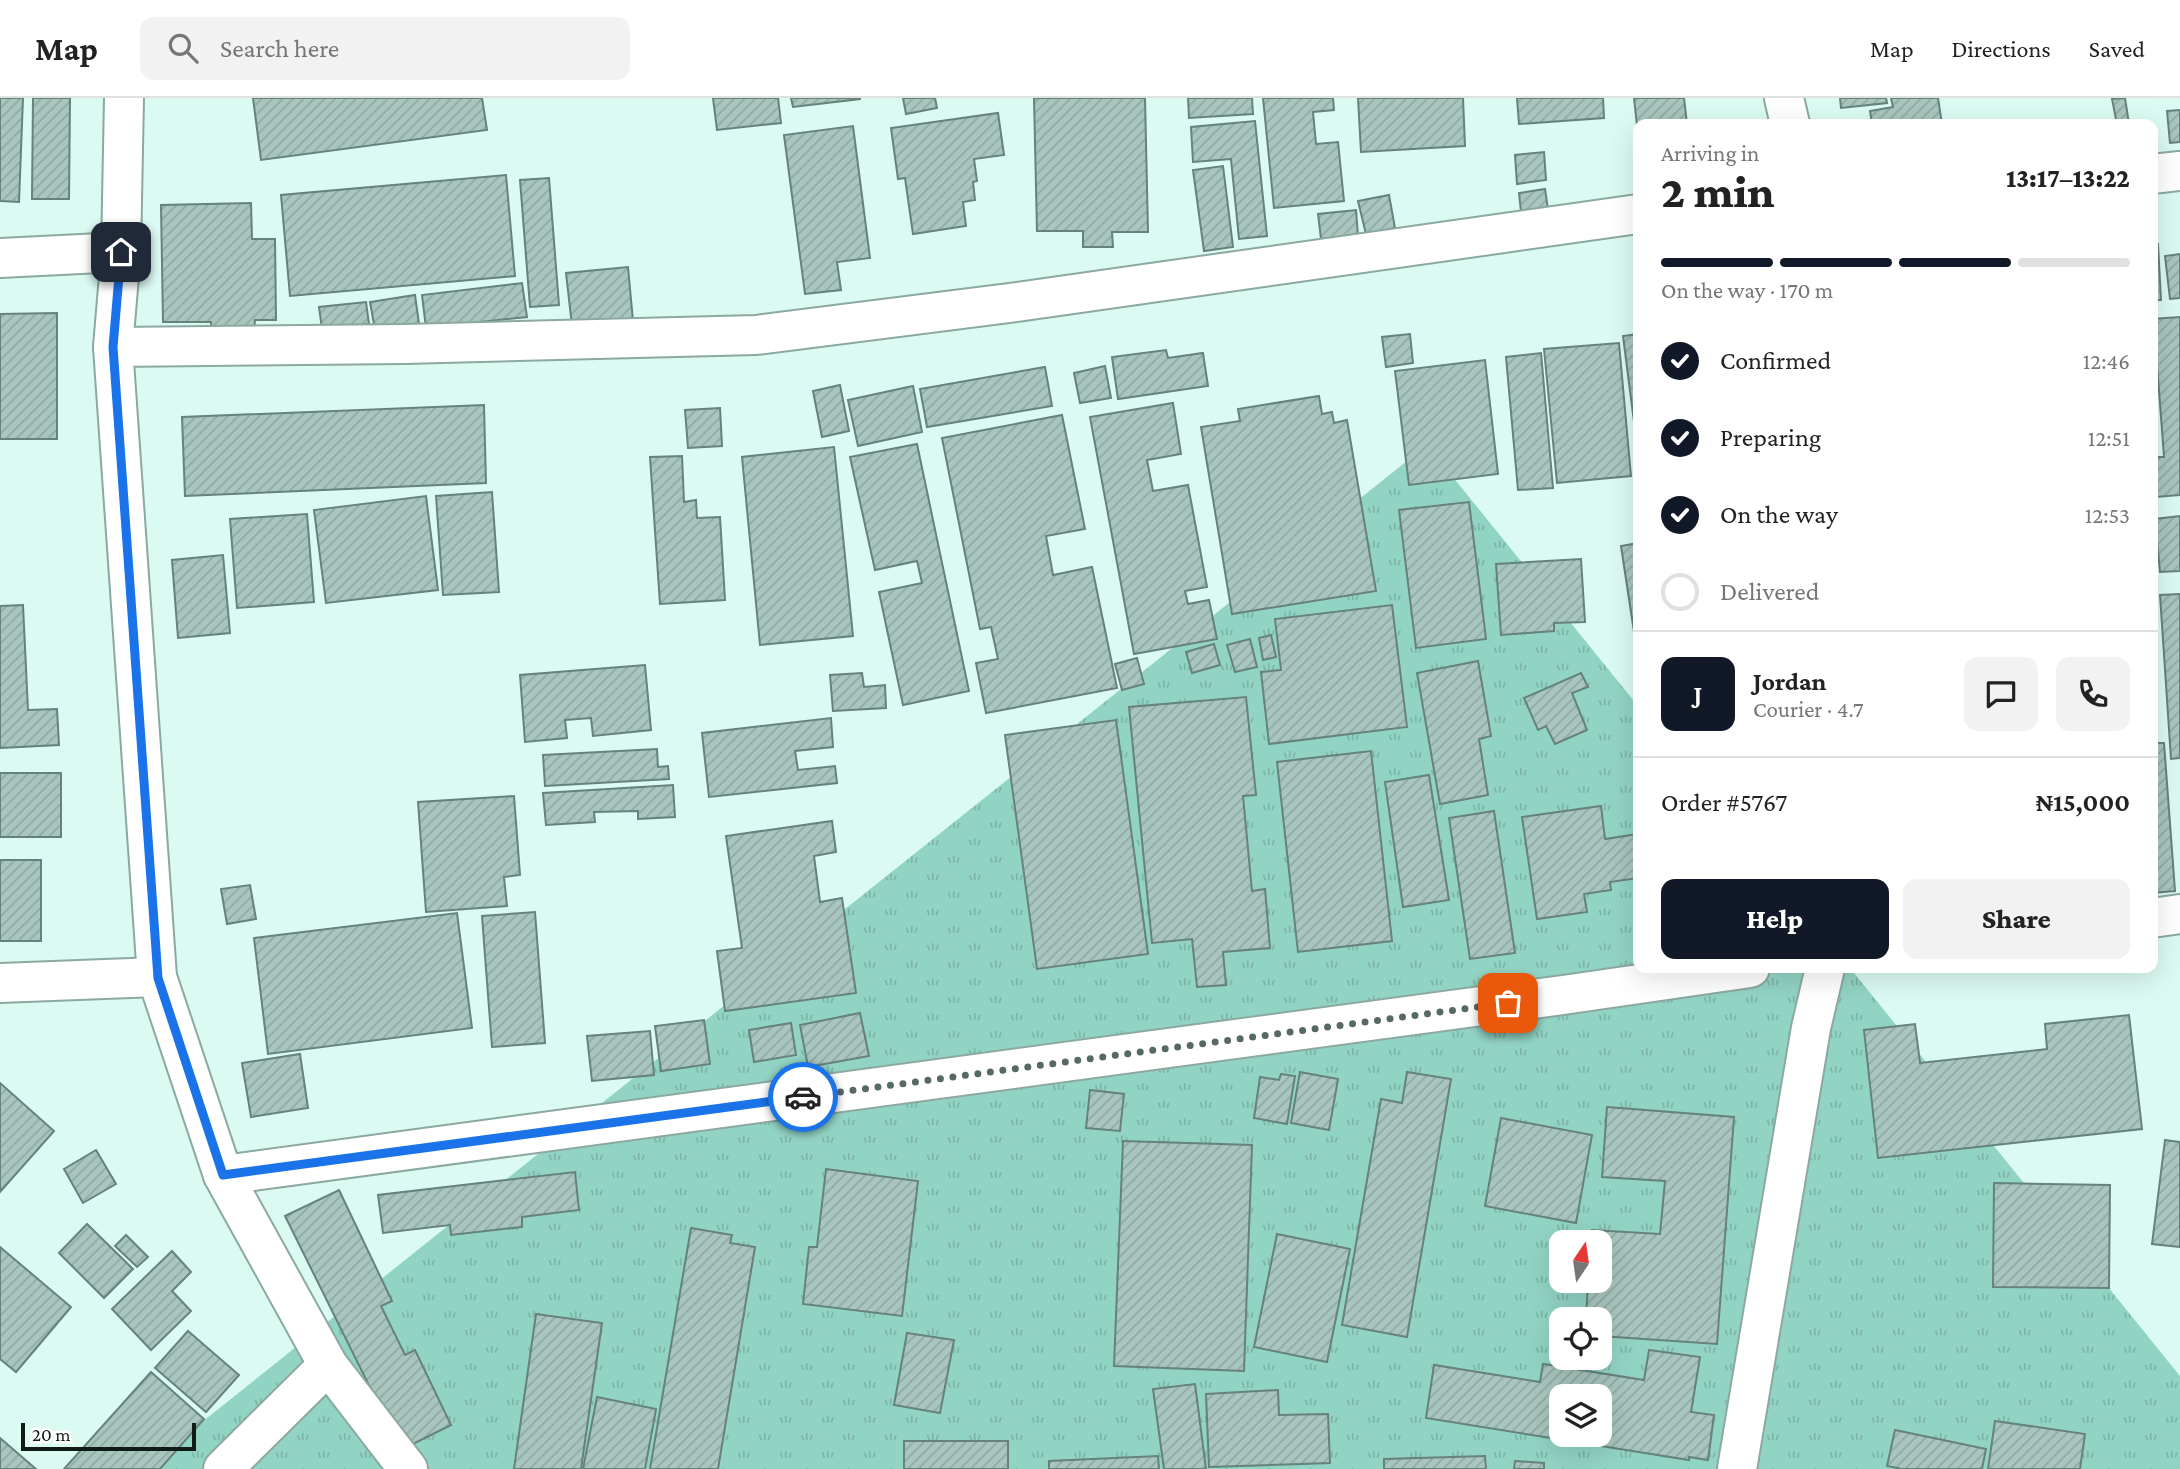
<!DOCTYPE html>
<meta charset="utf-8">
<style>
:root{--surface:#fff;--page:#f2f2f2;--text:#222;--muted:#767676;--line:#e0e0e0;--accent:#111827}
body{margin:0;font-family:"Crimson Pro",serif;background:var(--page);color:var(--text);height:100vh;display:flex;flex-direction:column;font-size:26px;white-space:nowrap}
*{box-sizing:border-box;margin:0}
p{font-size:23px;color:var(--muted)}
.icon{flex:none;width:38px;height:38px;fill:none;stroke:currentColor;stroke-width:2;stroke-linecap:round;stroke-linejoin:round}
.map{position:relative;flex:1;overflow:hidden}
.sheet{position:absolute;left:1633px;top:21px;width:525px;height:854px;display:flex;flex-direction:column;background:var(--surface);border-radius:14px;box-shadow:0 7px 28px #0002}
.sheet>*{flex:none}
.needle{width:46px;rotate:13deg}
.fabs{position:absolute;left:1549px;top:1132px;display:grid;gap:14px}
.fabs a{display:grid;place-items:center;width:63px;height:63px;border-radius:14px;background:var(--surface);box-shadow:0 7px 28px #0002;font-size:35px}
.scale{position:absolute;left:21px;bottom:18px;width:175px;box-sizing:border-box;padding-left:7px;border:4px solid #101b18;border-top:0;font-size:19px;line-height:24px;white-space:nowrap;color:#101b18;-webkit-text-stroke:5px #fff;paint-order:stroke}
.pin{position:absolute;display:grid;place-items:center;width:60px;height:60px;color:#fff;margin:-30px;border-radius:14px;box-shadow:0 4px 10px #0006}
.courier{position:absolute;display:grid;place-items:center;width:70px;height:70px;margin:-35px;border:5px solid #1a73e8;border-radius:50%;background:#fff;color:#222;box-shadow:0 2px 9px #0007}
.headline em{font-style:normal;font-weight:800}
.headline div{display:flex;flex-direction:column-reverse}
.headline{display:flex;align-items:center;justify-content:space-between;height:119px;padding:0 28px}
h1{font-size:46px;font-weight:800;line-height:52px}
.bar{display:grid;grid-template-columns:repeat(4,1fr);gap:10px 7px;align-content:center;height:84px;padding:0 28px}
.bar i{height:9px;border-radius:5px;background:var(--line)}
.bar .active{background:var(--accent)}
.bar p{grid-column:span 4}
.line{display:flex;align-items:center;gap:18px;padding:0 28px;border-top:2px solid var(--line)}
.line div{flex:1}
.round{display:grid;place-items:center;flex:none;width:74px;height:74px;border-radius:14px;background:var(--page)}
ol{padding:0 28px;list-style:none}
li{display:flex;align-items:center;gap:21px;height:77px}
li p{margin-inline-start:auto}
li .icon{padding:7px;border-radius:50%;background:var(--accent);color:#fff;stroke-width:4}
li:last-child{color:var(--muted)}
li i{width:38px;height:38px;border:4px solid var(--line);border-radius:50%}
.action{display:flex;gap:14px;margin-top:auto;padding:14px 28px}
.action a{flex:1;height:80px;border-radius:14px;background:var(--accent);color:#fff;font-size:28px;font-weight:800;line-height:80px;text-align:center}
.action a+a{background:var(--page);color:var(--text)}
header{display:flex;align-items:center;gap:42px;box-sizing:border-box;height:98px;padding:0 35px;background:var(--surface);border-bottom:2px solid var(--line)}
header strong{font-size:33px}
nav{display:flex;gap:38px;margin-inline-start:auto;font-size:24px}
.search{width:490px;height:63px;background:var(--page);display:flex;align-items:center;gap:18px;box-sizing:border-box;padding:0 24px;border-radius:14px;color:var(--muted);font-size:26px}
.map>svg:first-child{display:block}
</style>
<header>
<strong>Map</strong>
<div class="search"><svg class="icon" aria-label="search" viewBox="0 0 24 24"><circle cx="10" cy="10" r="6"/><path d="M15 15l6 6"/></svg>Search here</div>
<nav><a>Map</a><a>Directions</a><a>Saved</a></nav>
</header>
<div class="map">
<svg width="2180" height="1371" viewBox="0 0 2180 1371">
<defs>
<pattern id="grass-tufts" width="24" height="20" patternUnits="userSpaceOnUse" patternTransform="scale(1.75)"><rect width="24" height="20" fill="#92d4c4"/><path d="M3 7l-1-3M5 7V3M7 7l1-3M15 17l-1-3M17 17v-4M19 17l1-3" fill="none" stroke="#7db5a8"/></pattern>
<pattern id="building-hatch" width="6" height="6" patternUnits="userSpaceOnUse" patternTransform="scale(1.75)"><rect width="6" height="6" fill="#a8c6be"/><path d="M-1 1l2-2M0 6l6-6M5 7l2-2" fill="none" stroke="#90aaa3"/></pattern>
</defs>
<rect width="100%" height="100%" fill="#dbfaf2"/>
<path fill="url(#grass-tufts)" fill-rule="evenodd" d="M1427,347l211,261v262h212l330,408v93h-2037zM1561,1144h39v39h-39zM1561,1222h39v38h-39zM1561,1298h39v39h-39z"/>
<g fill="url(#building-hatch)" stroke="#65827b" stroke-width="2" fill-rule="evenodd">
<polygon points="0,0 23,0 19,104 0,103"/>
<polygon points="33,0 70,0 69,101 32,101"/>
<polygon points="253,0 482,0 487,32 261,62"/>
<polygon points="713,0 778,0 781,25 717,32"/>
<polygon points="791,0 860,0 860,1 793,9"/>
<polygon points="903,0 935,0 937,10 906,16"/>
<polygon points="1034,0 1145,0 1148,134 1112,134 1113,149 1083,149 1083,133 1037,133"/>
<polygon points="1188,0 1252,0 1253,16 1189,20"/>
<polygon points="1263,0 1333,0 1334,12 1313,14 1316,46 1338,44 1344,103 1274,110"/>
<polygon points="1358,0 1463,0 1465,48 1361,54"/>
<polygon points="1517,0 1603,0 1604,20 1519,26"/>
<polygon points="1634,0 1684,0 1687,26 1638,26 1638,37"/>
<polygon points="1840,0 1886,0 1887,5 1841,10"/>
<polygon points="1891,0 1938,0 1942,26 1872,26 1870,13 1893,9"/>
<polygon points="2125,0 2129,26 2117,26 2112,1"/>
<polygon points="2180,12 2180,44 2170,45 2167,13"/>
<polygon points="998,15 1004,57 974,61 977,83 973,84 975,102 963,104 966,128 913,136 905,80 898,81 891,30"/>
<polygon points="1255,23 1267,138 1239,141 1231,61 1193,64 1191,29"/>
<polygon points="853,28 870,160 837,164 841,192 805,196 784,37"/>
<polygon points="1544,54 1546,82 1517,86 1515,57"/>
<polygon points="1223,68 1233,149 1204,153 1193,72"/>
<polygon points="506,77 515,178 290,198 281,97"/>
<polygon points="549,80 559,207 530,209 520,82"/>
<polygon points="1545,91 1548,111 1521,114 1519,95"/>
<polygon points="1389,97 1395,130 1366,136 1358,103"/>
<polygon points="251,105 252,141 275,141 276,222 255,222 254,233 211,234 211,224 163,224 161,107"/>
<polygon points="1356,112 1358,138 1321,141 1318,116"/>
<polygon points="2158,146 2161,202 2152,202 2152,147"/>
<polygon points="2180,156 2180,200 2170,201 2165,158"/>
<polygon points="628,169 633,223 572,228 566,175"/>
<polygon points="522,185 527,219 426,230 422,197"/>
<polygon points="415,197 419,226 375,232 370,204"/>
<polygon points="366,204 369,226 322,231 319,209"/>
<polygon points="57,215 57,341 0,341 0,216"/>
<polygon points="2180,219 2180,397 2156,399 2153,359 2164,359 2156,253 2152,253 2152,221"/>
<polygon points="1410,236 1413,265 1386,269 1382,239"/>
<polygon points="1638,236 1638,355 1623,238"/>
<polygon points="1619,245 1631,378 1557,385 1544,251"/>
<polygon points="1166,252 1168,260 1203,255 1208,288 1118,301 1112,259"/>
<polygon points="1541,255 1553,390 1518,392 1506,259"/>
<polygon points="1485,262 1498,376 1409,387 1395,273"/>
<polygon points="1105,268 1111,300 1080,305 1074,275"/>
<polygon points="1045,269 1052,308 927,329 920,291"/>
<polygon points="840,287 849,333 822,339 813,293"/>
<polygon points="913,288 922,334 858,348 848,302"/>
<polygon points="1319,298 1322,316 1332,314 1334,325 1347,322 1376,493 1232,516 1201,329 1240,323 1238,311"/>
<polygon points="1173,305 1181,356 1147,362 1153,393 1188,387 1207,489 1185,493 1188,506 1209,502 1217,541 1134,556 1090,319"/>
<polygon points="484,307 486,385 185,398 182,319"/>
<polygon points="720,310 722,348 688,350 685,312"/>
<polygon points="1062,317 1085,431 1046,438 1053,477 1092,469 1117,590 986,615 976,565 998,561 991,529 980,531 942,340"/>
<polygon points="917,346 969,593 903,607 879,494 922,485 917,463 875,472 850,359"/>
<polygon points="834,349 853,538 760,547 742,359"/>
<polygon points="682,358 684,404 696,402 697,420 720,419 725,502 660,506 650,359"/>
<polygon points="492,394 499,494 443,497 436,398"/>
<polygon points="426,398 438,492 326,505 314,412"/>
<polygon points="1469,404 1486,541 1416,550 1399,412"/>
<polygon points="307,416 314,504 237,510 230,421"/>
<polygon points="2180,418 2180,473 2160,474 2155,421"/>
<polygon points="1638,445 1638,533 1634,534 1621,448"/>
<polygon points="223,457 230,535 178,540 172,462"/>
<polygon points="1581,461 1585,524 1554,525 1554,533 1501,537 1496,466"/>
<polygon points="2180,496 2180,660 2171,661 2160,497"/>
<polygon points="23,507 28,612 57,611 59,647 0,650 0,508"/>
<polygon points="1392,507 1407,629 1269,646 1261,574 1281,572 1275,521"/>
<polygon points="1271,537 1276,559 1263,562 1259,540"/>
<polygon points="1250,541 1257,569 1235,574 1227,547"/>
<polygon points="1214,546 1220,567 1192,575 1186,554"/>
<polygon points="1137,560 1144,586 1122,592 1115,566"/>
<polygon points="1478,563 1491,638 1479,641 1488,697 1440,706 1417,575"/>
<polygon points="645,567 651,632 593,638 591,620 565,622 567,640 525,644 520,577"/>
<polygon points="862,575 864,589 885,587 886,610 833,613 830,577"/>
<polygon points="1581,575 1588,589 1572,595 1587,632 1555,646 1546,628 1538,632 1524,600"/>
<polygon points="1246,599 1256,697 1243,698 1252,793 1265,791 1270,850 1223,854 1226,887 1197,889 1192,841 1152,845 1129,609"/>
<polygon points="831,620 833,649 795,653 798,672 835,668 837,685 709,699 702,635"/>
<polygon points="1116,622 1148,856 1037,871 1005,637"/>
<polygon points="2152,645 2164,645 2175,793 2152,795"/>
<polygon points="657,651 658,669 668,668 669,681 545,688 543,657"/>
<polygon points="1371,653 1392,843 1298,854 1277,664"/>
<rect x="0" y="675" width="61" height="64"/>
<polygon points="1429,677 1449,802 1403,809 1385,684"/>
<polygon points="673,687 675,719 638,721 638,713 594,714 595,724 546,727 543,695"/>
<polygon points="514,698 520,777 504,779 507,808 426,814 418,704"/>
<polygon points="1601,708 1605,741 1638,736 1638,780 1610,784 1611,792 1584,796 1587,814 1537,821 1522,719"/>
<polygon points="1494,713 1515,855 1470,861 1449,720"/>
<polygon points="832,723 836,754 814,758 820,804 842,800 856,895 725,913 717,853 742,850 726,738"/>
<rect x="0" y="762" width="41" height="81"/>
<polygon points="250,787 256,821 227,826 221,791"/>
<polygon points="535,814 545,945 492,949 482,818"/>
<polygon points="457,815 472,930 268,956 254,840"/>
<polygon points="860,915 869,958 808,969 800,927"/>
<polygon points="2129,917 2142,1031 1878,1060 1864,932 1915,926 1920,965 2047,951 2045,926"/>
<polygon points="704,922 710,966 661,973 655,928"/>
<polygon points="791,925 796,957 754,964 749,932"/>
<polygon points="650,933 654,977 592,983 587,938"/>
<polygon points="300,956 308,1010 251,1019 242,965"/>
<polygon points="1300,974 1338,981 1329,1032 1291,1025"/>
<polygon points="1407,974 1451,981 1407,1239 1342,1227 1381,1001 1402,1005"/>
<polygon points="1281,976 1295,978 1287,1026 1254,1020 1260,979 1279,982"/>
<polygon points="0,985 54,1033 0,1094"/>
<polygon points="1090,992 1124,996 1120,1033 1086,1030"/>
<polygon points="1607,1009 1734,1019 1717,1246 1600,1238 1600,1222 1586,1222 1588,1183 1600,1183 1600,1144 1591,1144 1592,1132 1660,1136 1665,1083 1602,1079"/>
<polygon points="1501,1020 1592,1037 1576,1125 1485,1108"/>
<polygon points="2165,1042 2180,1044 2180,1149 2152,1146"/>
<polygon points="1123,1043 1252,1047 1244,1273 1114,1268"/>
<polygon points="96,1052 116,1086 83,1105 64,1071"/>
<polygon points="826,1071 918,1083 902,1218 803,1206 809,1149 817,1149"/>
<polygon points="575,1074 579,1112 522,1119 522,1129 451,1137 450,1127 383,1135 378,1097"/>
<polygon points="1994,1085 2110,1087 2109,1190 1993,1189"/>
<polygon points="339,1092 392,1203 381,1208 405,1257 415,1252 451,1327 401,1352 285,1118"/>
<polygon points="87,1126 133,1171 104,1200 59,1155"/>
<polygon points="691,1130 732,1137 730,1145 755,1149 718,1371 650,1371"/>
<polygon points="1277,1136 1350,1151 1327,1264 1254,1249"/>
<polygon points="126,1137 148,1159 137,1169 115,1148"/>
<polygon points="0,1149 71,1209 16,1274 0,1261"/>
<polygon points="172,1153 191,1174 172,1193 191,1213 151,1252 112,1211"/>
<polygon points="536,1216 602,1225 581,1371 514,1371"/>
<polygon points="188,1233 239,1277 206,1314 155,1270"/>
<polygon points="907,1235 954,1242 940,1315 894,1307"/>
<path d="M1649,1252l51,7 -9,55 23,3 -6,45 -19,-3v3l-263,-42 8,-53 106,17 3,-18 101,16zM1561,1298h39v39h-39z"/>
<polygon points="151,1274 204,1321 160,1371 64,1371"/>
<polygon points="1195,1286 1206,1371 1164,1371 1153,1291"/>
<polygon points="1278,1292 1279,1317 1328,1316 1330,1365 1209,1369 1206,1296"/>
<polygon points="597,1299 656,1311 645,1371 583,1371"/>
<polygon points="1995,1323 2085,1336 2080,1371 1988,1371"/>
<polygon points="1895,1332 1986,1351 1982,1371 1902,1371 1887,1368"/>
<polygon points="0,1340 36,1371 0,1371"/>
<rect x="904" y="1343" width="104" height="28"/>
<polygon points="1158,1358 1159,1371 1049,1371 1049,1363"/>
<polygon points="1485,1358 1486,1371 1384,1371 1384,1361"/>
<polygon points="1515,1363 1544,1365 1544,1371 1514,1371"/>
</g>
<g fill="none" stroke-linecap="round" stroke-linejoin="round">
<defs>
<g id="street">
<polyline points="124,0 121,154 113,249 157,879 223,1077 328,1267 408,1371"/>
<polyline points="1784,0 1790,26"/>
<polyline points="2152,76 2180,73"/>
<polyline points="0,160 121,154"/>
<polyline points="113,249 405,246 756,237 1017,204 1638,116"/>
<polyline points="2152,820 2180,816"/>
<polyline points="0,885 157,879"/>
<polyline points="223,1077 1563,897 1750,870"/>
<polyline points="223,1371 328,1267"/>
<polyline points="1737,1371 1811,930 1825,870"/>
</g>
</defs>
<use href="#street" stroke="#8ba8a1" stroke-width="42"/>
<use href="#street" stroke="#fff" stroke-width="38"/>
</g>
<g fill="none" stroke-linecap="round" stroke-linejoin="round">
<polyline stroke="#576964" stroke-width="7" stroke-dasharray="0 12.6" points="803,999 1508,905"/>
<polyline stroke="#1a73e8" stroke-width="9" points="121,154 113,249 158,880 223,1077 803,999"/>
</g>
</svg>
<div class="fabs">
<a><svg class="needle" viewBox="-14 -14 28 28"><path d="M0-13l5 13h-10z" fill="#e53935"/><path d="M0 13l5-13h-10z" fill="#767676"/></svg></a>
<a><svg class="icon" aria-label="locate" viewBox="0 0 24 24"><circle cx="12" cy="12" r="6"/><path d="M12 2v4M12 18v4M2 12h4M18 12h4"/></svg></a>
<a><svg class="icon" aria-label="layers" viewBox="0 0 24 24"><path d="M12 4l9 5-9 5-9-5zM3 14l9 5 9-5"/></svg></a>
</div>
<div class="scale">20 m</div>
<div class="pin" style="left:1508px;top:905px;background:#ea580c"><svg class="icon" aria-label="bag" viewBox="0 0 24 24"><path d="M5 8h14l-1 12H6zM9 8a3 3 0 0 1 6 0"/></svg></div>
<div class="pin" style="left:121px;top:154px;background:#1f2937"><svg class="icon" aria-label="home" viewBox="0 0 24 24"><path d="M3 11l9-7 9 7M6 9v11h12V9"/></svg></div>
<div class="courier" style="left:803px;top:999px"><svg class="icon" aria-label="car" viewBox="0 0 24 24"><path d="M5 17H2v-5l4-1 3-4h7l3 4 3 1v5h-3M9 17h6M6 11h13"/><circle cx="7" cy="17" r="2"/><circle cx="17" cy="17" r="2"/></svg></div>
<section class="sheet">
<div class="headline"><div><h1>2 min</h1><p>Arriving in</p></div><em>13:17–13:22</em></div>
<div class="bar"><i class="active"></i><i class="active"></i><i class="active"></i><i></i><p>On the way · 170 m</p></div>
<ol>
<li><svg class="icon" aria-label="check" viewBox="0 0 24 24"><path d="M5 12l5 5 9-10"/></svg>Confirmed<p>12:46</p></li>
<li><svg class="icon" aria-label="check" viewBox="0 0 24 24"><path d="M5 12l5 5 9-10"/></svg>Preparing<p>12:51</p></li>
<li><svg class="icon" aria-label="check" viewBox="0 0 24 24"><path d="M5 12l5 5 9-10"/></svg>On the way<p>12:53</p></li>
<li><i></i>Delivered</li>
</ol>
<div class="line" style="height:126px"><b class="round" style="background:var(--accent);color:#fff">J</b><div><b>Jordan</b><p>Courier · 4.7</p></div><a class="round"><svg class="icon" aria-label="chat" viewBox="0 0 24 24"><path d="M4 5h16v11H9l-5 4z"/></svg></a><a class="round"><svg class="icon" aria-label="phone" viewBox="0 0 24 24"><path d="M5 4h4l2 5-3 2q2 4 5 5l2-3 5 2v4C11 20 4 13 5 4z"/></svg></a></div>
<div class="line" style="height:91px"><div>Order #5767</div><b>₦15,000</b></div>
<div class="action"><a>Help</a><a>Share</a></div>
</section>
</div>
